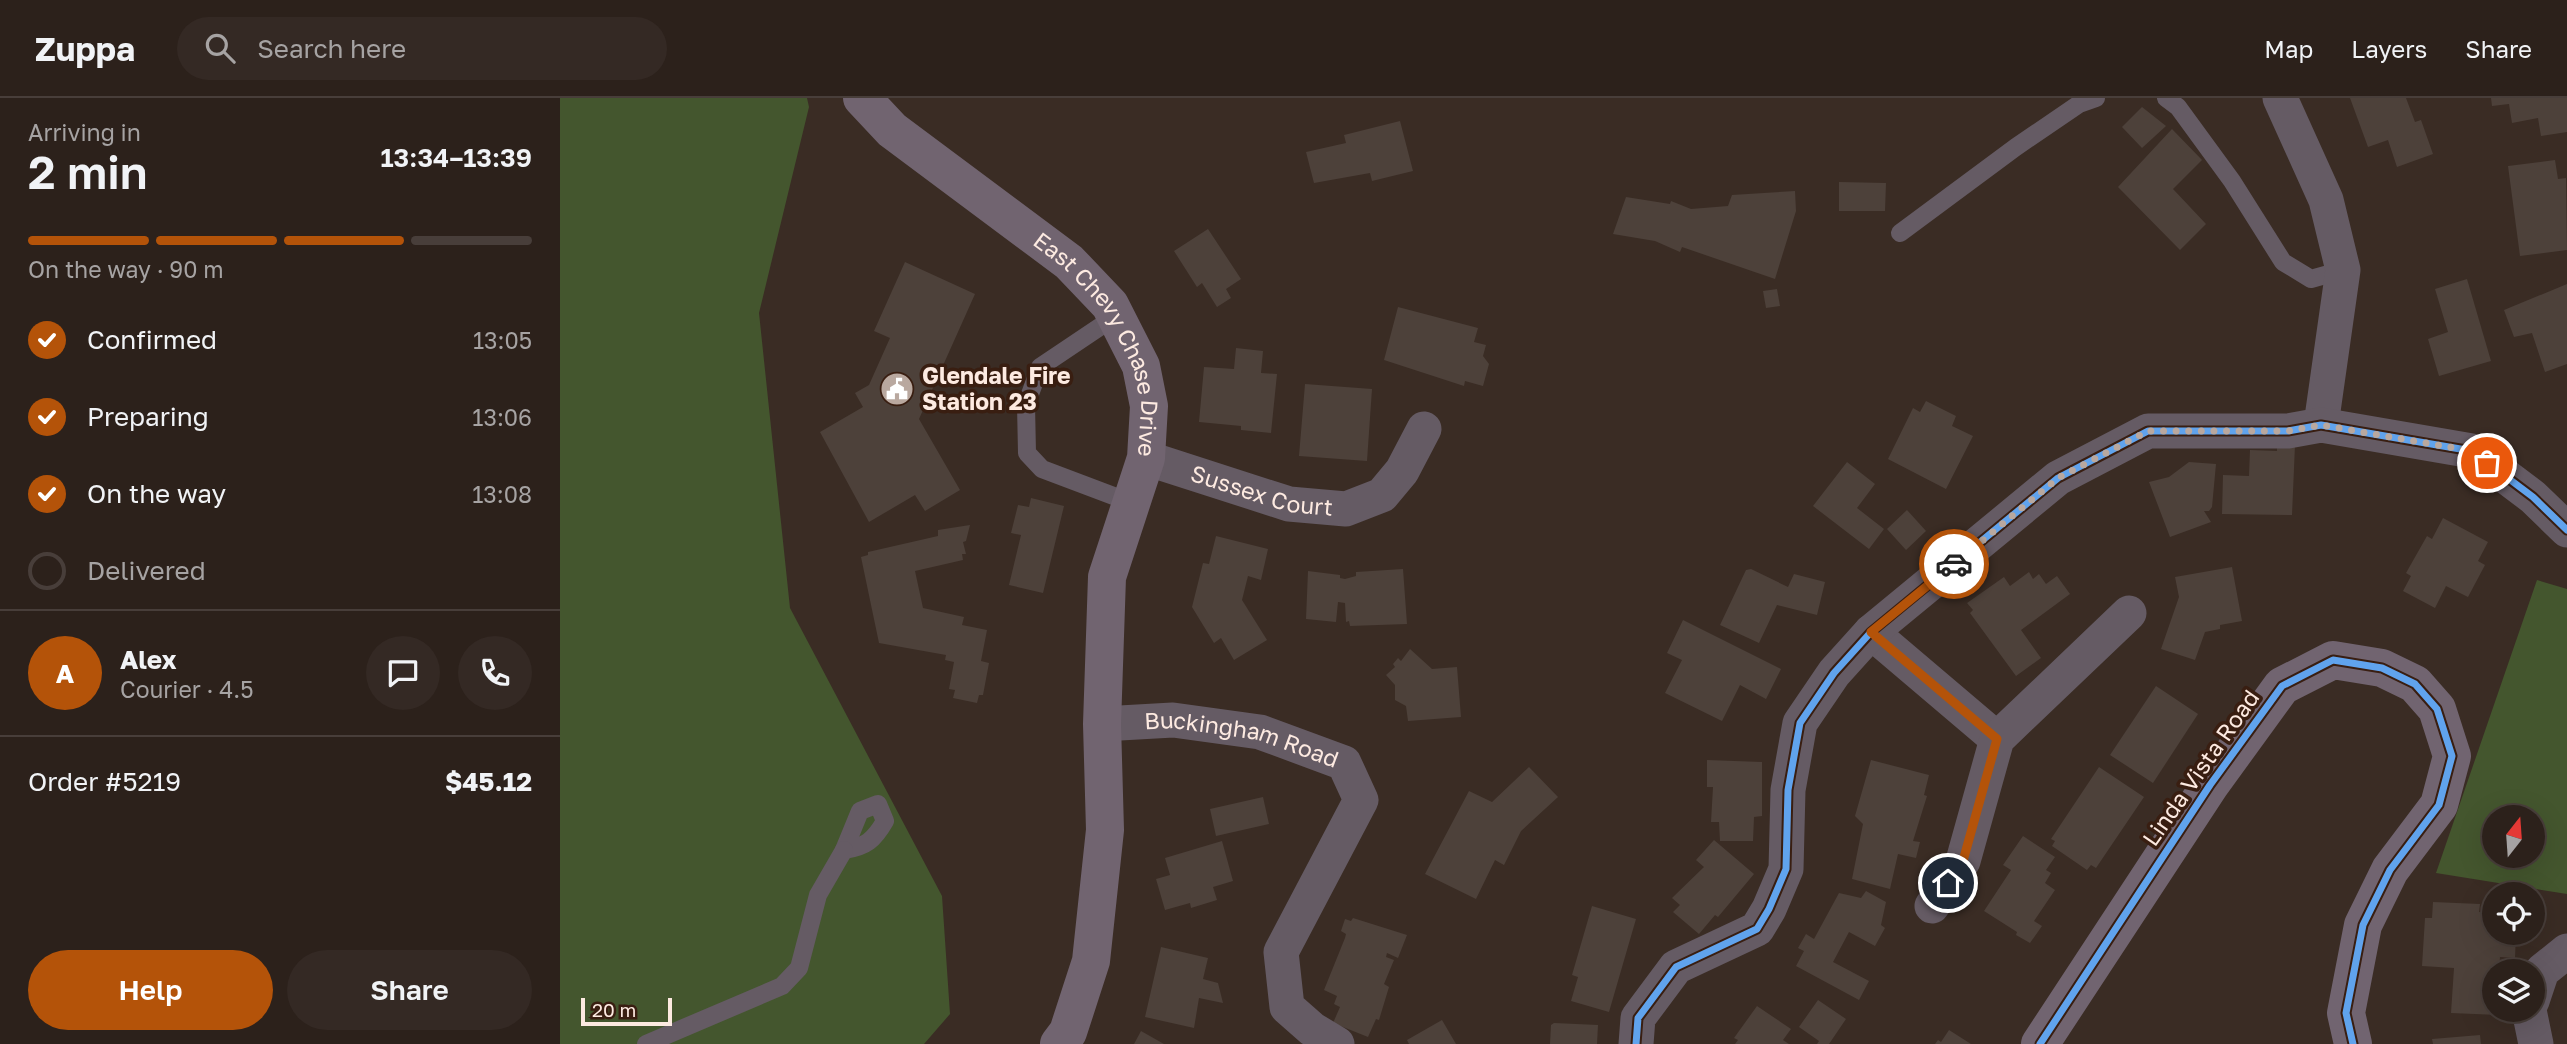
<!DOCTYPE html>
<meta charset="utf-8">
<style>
:root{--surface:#2c211b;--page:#342924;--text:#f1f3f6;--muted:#a6a3a3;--line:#483e3a;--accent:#b45309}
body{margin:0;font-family:"Golos Text",sans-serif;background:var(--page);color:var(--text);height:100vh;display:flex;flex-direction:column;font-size:26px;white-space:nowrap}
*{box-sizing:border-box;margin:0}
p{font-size:23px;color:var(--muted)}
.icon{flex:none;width:38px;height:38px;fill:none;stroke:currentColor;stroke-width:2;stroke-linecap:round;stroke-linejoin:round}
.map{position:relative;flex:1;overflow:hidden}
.details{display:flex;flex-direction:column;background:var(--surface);width:560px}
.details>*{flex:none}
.needle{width:46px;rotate:17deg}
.tools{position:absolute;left:1922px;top:707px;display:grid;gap:14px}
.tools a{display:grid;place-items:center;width:63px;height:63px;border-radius:50%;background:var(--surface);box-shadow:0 7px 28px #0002,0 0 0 2px var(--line);font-size:35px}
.scale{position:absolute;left:21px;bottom:18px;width:91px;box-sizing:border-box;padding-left:7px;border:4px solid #fdeae1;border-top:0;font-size:19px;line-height:24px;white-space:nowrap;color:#fdeae1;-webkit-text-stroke:5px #391e11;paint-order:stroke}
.pin{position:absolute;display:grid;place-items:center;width:60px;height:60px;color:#fff;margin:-30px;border:4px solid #fff;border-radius:50%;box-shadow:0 2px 7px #0007}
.courier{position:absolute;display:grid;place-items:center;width:70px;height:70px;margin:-35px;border:5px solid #b45309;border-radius:50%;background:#fff;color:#222;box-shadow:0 2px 9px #0007}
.summary em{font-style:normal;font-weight:600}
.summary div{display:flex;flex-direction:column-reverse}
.summary{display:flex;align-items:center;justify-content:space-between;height:119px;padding:0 28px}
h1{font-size:46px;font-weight:600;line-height:52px}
.bar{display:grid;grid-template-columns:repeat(4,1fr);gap:10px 7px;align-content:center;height:84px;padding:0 28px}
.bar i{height:9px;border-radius:5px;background:var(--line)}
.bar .selected{background:var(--accent)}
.bar p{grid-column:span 4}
.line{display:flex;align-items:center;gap:18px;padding:0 28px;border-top:2px solid var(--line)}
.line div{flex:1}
.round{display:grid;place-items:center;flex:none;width:74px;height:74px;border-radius:37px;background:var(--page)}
ol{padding:0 28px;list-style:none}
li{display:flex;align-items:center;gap:21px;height:77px}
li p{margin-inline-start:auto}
li .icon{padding:7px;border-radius:50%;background:var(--accent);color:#fff;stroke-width:4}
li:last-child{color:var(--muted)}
li i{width:38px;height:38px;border:4px solid var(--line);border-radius:50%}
.primary-button{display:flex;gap:14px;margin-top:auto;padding:14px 28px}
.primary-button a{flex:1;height:80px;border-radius:42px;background:var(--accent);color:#fff;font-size:28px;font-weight:600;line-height:80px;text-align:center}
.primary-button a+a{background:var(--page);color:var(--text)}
header{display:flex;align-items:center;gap:42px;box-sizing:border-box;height:98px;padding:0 35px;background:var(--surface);border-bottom:2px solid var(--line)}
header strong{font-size:33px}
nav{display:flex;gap:38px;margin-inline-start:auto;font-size:24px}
.search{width:490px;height:63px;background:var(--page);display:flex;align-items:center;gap:18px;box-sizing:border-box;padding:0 24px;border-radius:38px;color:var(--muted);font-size:26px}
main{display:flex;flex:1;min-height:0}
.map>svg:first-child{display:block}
</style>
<header>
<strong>Zuppa</strong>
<div class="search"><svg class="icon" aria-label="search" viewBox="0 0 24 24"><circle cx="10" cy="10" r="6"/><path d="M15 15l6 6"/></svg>Search here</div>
<nav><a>Map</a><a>Layers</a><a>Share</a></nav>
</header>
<main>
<section class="details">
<div class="summary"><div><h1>2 min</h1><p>Arriving in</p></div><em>13:34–13:39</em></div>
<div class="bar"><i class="selected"></i><i class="selected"></i><i class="selected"></i><i></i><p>On the way · 90 m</p></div>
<ol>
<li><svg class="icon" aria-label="check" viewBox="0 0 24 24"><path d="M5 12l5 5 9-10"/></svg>Confirmed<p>13:05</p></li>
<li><svg class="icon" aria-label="check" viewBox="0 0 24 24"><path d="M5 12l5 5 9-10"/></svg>Preparing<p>13:06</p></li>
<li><svg class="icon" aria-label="check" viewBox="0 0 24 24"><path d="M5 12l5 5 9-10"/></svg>On the way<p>13:08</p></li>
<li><i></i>Delivered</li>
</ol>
<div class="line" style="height:126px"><b class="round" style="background:var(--accent);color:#fff">A</b><div><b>Alex</b><p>Courier · 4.5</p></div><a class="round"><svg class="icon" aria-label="chat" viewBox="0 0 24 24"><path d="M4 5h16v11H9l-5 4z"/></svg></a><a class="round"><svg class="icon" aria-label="phone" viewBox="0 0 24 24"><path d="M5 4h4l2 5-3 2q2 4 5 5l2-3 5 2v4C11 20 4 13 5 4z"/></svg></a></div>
<div class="line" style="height:91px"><div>Order #5219</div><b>$45.12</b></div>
<div class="primary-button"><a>Help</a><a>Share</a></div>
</section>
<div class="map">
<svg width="2007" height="946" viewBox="0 0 2007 946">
<rect width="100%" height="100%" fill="#3a2c24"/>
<g fill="#44562e" fill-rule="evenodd">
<polygon points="0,0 247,0 249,9 199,215 230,510 382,798 390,916 364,946 0,946"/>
<path d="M1977,482l30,9v305l-131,-21zM1934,719h38v39h-38z"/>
</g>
<g fill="#4d413a">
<polygon points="1790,0 1846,0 1855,24 1861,22 1873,56 1837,69 1828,42 1808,49"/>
<polygon points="1931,0 2007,0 2007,34 1981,38 1978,20 1952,25 1949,6 1932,8"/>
<polygon points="1582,9 1606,28 1582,50 1562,29"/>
<polygon points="840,23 853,73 812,83 810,75 754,85 746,54 786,45 784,37"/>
<polygon points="1612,31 1642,62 1613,91 1646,126 1620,152 1558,89"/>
<polygon points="1995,62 1998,81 2006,80 2007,152 1960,158 1948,68"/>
<polygon points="1279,84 1326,85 1325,113 1279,113"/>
<polygon points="1235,93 1236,113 1215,181 1122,149 1120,154 1095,143 1053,136 1066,99 1110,106 1111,103 1131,111 1168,108 1172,97"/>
<polygon points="648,131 681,181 666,191 671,200 657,209 642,185 637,189 614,153"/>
<polygon points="345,164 415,196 359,321 400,392 365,413 355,397 309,424 260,334 303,309 295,295 309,287 330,240 314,233"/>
<polygon points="1907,181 1931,263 1879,278 1868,241 1888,234 1875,191"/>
<polygon points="2007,186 2007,266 1985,274 1972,235 1954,239 1944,212"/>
<polygon points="1217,191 1220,208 1206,210 1203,193"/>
<polygon points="838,209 918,230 914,244 926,247 923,258 929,266 923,288 905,283 904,288 824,262"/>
<polygon points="676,250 703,253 701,275 717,276 711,335 681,332 681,328 639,324 644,269 674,271"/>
<polygon points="745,286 812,291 807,363 739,358"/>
<polygon points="1366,303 1396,318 1392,328 1413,338 1386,391 1328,361 1353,310 1360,314"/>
<polygon points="1717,347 1735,347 1732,417 1662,416 1663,377 1689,378 1690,352 1717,353"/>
<polygon points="1287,364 1315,386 1297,410 1324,431 1309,451 1253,408"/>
<polygon points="1629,364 1656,366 1652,409 1649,413 1644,413 1651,424 1610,439 1589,384 1609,379"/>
<polygon points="471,400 504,408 483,495 449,487 461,437 451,435 458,407 469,409"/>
<polygon points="1347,412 1366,433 1346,452 1327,431"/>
<polygon points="1883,420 1928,444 1918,463 1925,467 1908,499 1886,488 1875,510 1843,493 1851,478 1846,475 1867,438 1872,441"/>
<polygon points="410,427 406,443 403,444 406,456 402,456 403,462 355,473 363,510 404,519 402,527 427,532 421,563 429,565 423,597 419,597 417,605 393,600 395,592 389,591 394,564 385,562 386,557 319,545 301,459 308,457 308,454 378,438 378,432"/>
<polygon points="656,438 708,451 701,482 688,478 682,502 707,542 674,562 661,540 654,545 632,509 643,465 649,466"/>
<polygon points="1672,469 1682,523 1660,527 1660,531 1645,534 1635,562 1601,551 1619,499 1615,479"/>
<polygon points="843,471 847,526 790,528 789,523 786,524 785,505 778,504 776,524 746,521 748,473 780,477 780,480 785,481 796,478 796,474"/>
<polygon points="1191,471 1228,489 1234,476 1265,484 1257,517 1217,507 1199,545 1160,527 1186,472"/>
<polygon points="1469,474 1473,481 1479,476 1486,486 1497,478 1510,496 1461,532 1481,560 1456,578 1410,515 1413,512 1407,505 1444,479 1450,488"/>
<polygon points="1123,522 1221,571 1206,601 1180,587 1162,623 1105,595 1122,562 1107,555"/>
<polygon points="850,551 872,571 897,569 901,619 848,623 846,608 835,602 835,587 826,577 835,569 833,566 838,560 841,563"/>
<polygon points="1596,588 1638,616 1593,685 1550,657"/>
<polygon points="1147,662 1202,664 1202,718 1194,719 1193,743 1160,743 1159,724 1151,724 1153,689 1147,689"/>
<polygon points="1311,662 1369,677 1364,697 1367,698 1353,743 1360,744 1356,760 1338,756 1330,791 1292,781 1303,726 1295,718"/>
<polygon points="969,669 998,699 961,733 944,767 935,762 916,801 865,776 909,693 932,704"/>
<polygon points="1539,669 1584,699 1536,770 1531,767 1527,772 1492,748 1495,743 1491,741"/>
<polygon points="703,699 709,726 656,738 650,711"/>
<polygon points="1463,738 1495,759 1486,772 1491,775 1485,785 1495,792 1474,823 1482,828 1470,845 1456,837 1457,834 1424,813 1451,772 1443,767"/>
<polygon points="1154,742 1194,776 1158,819 1155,817 1139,836 1113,814 1120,807 1112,800 1144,769 1136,762"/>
<polygon points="662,743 673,783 653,789 657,802 631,810 630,805 605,812 596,781 610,777 605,760"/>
<polygon points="1306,793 1326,804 1321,827 1325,830 1315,848 1289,834 1273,864 1309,883 1299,902 1236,868 1244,853 1238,850 1246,836 1254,841 1279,795 1301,800"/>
<polygon points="1873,804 1920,806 1919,814 1934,815 1934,835 1956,835 1955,860 1940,859 1939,873 1934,873 1934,912 1938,912 1938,917 1891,915 1894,870 1862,868 1865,820 1872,820"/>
<polygon points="1032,808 1076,821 1049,914 1011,903 1018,879 1012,877"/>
<polygon points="793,820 847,837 838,860 827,855 826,859 834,862 824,886 829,889 819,922 816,921 808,939 773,925 780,909 774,906 777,898 764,892 785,840 786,836 781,833 785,821 791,823"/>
<polygon points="601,849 648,860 643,881 658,885 663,905 639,900 634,930 585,919"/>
<polygon points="1258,902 1286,921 1269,946 1257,946 1259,943 1239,929"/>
<polygon points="1197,908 1231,931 1223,942 1229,946 1175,946 1178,942 1174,940"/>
<polygon points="882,922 896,946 849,946 847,942"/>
<polygon points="994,925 1038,927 1037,946 990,946 991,927"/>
<polygon points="1389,932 1411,946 1375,946 1378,942 1381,944"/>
<polygon points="581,933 604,946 574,946"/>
<polygon points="1920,937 1921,946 1873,946 1872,941"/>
</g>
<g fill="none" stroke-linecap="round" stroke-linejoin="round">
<g stroke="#655b64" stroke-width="18">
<polyline points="1606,0 1618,9 1672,83 1723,164 1751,181 1783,172"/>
<polyline points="1340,135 1456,49 1519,6 1536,0"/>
<polyline points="556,218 480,269 466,307 467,355 482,371 572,405"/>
<path d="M318,706l7,17c-11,19 -19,26 -41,29l16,-39z"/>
<polyline points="86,946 222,888 239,870 258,797 284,752"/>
</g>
<g stroke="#655b64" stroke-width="35">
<polyline points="1720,0 1766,102 1783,172 1761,327"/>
<path id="s1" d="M586,360l143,46 57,5 36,-14 20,-24 22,-42"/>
<polyline points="1311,534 1437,641"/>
<path id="s2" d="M542,626l71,-4 87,12 84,31 17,37 -80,152 6,55 25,22 25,15"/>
<polyline points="1372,808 1403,763 1437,641 1569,515"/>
<polyline points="1972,903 1982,873 2007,853"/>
<polyline points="1969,912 1976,946"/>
<polyline points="1076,946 1078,920 1116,869 1197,831 1209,811 1226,771 1228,692 1240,625 1274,575 1311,534 1498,380 1588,333 1728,333 1761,327 1912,353 1973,399 2007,432"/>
</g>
<g stroke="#716470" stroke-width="38">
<path id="s3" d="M302,0l30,32 177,132 41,43 31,61 8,40 -3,52 -39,119 -5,147 3,106 -14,131 -23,71 -9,12"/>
<polyline points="1480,946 1650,687 1722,588 1773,562 1822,570 1855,586 1877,611 1892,658 1879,707 1830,772 1803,827 1786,915 1793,946"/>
</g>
<defs>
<g id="cycleway">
<polyline points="1076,946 1078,920 1116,869 1197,831 1209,811 1226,771 1228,692 1240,625 1274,575 1311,534 1498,380 1588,333 1728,333 1761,327 1912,353 1973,399 2007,432"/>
<polyline points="1480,946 1650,687 1722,588 1773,562 1822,570 1855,586 1877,611 1892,658 1879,707 1830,772 1803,827 1786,915 1793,946"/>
</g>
</defs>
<use href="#cycleway" stroke="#391e11" stroke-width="11"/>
<use href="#cycleway" stroke="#60a3ed" stroke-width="7"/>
</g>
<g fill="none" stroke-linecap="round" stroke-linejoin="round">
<polyline stroke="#b9a89f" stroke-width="7" stroke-dasharray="0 12.6" points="1394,466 1498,380 1588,333 1728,333 1761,327 1912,353 1927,365"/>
<polyline stroke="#b45309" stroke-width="9" points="1388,785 1403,763 1437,641 1311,534 1394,466"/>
</g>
<defs>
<symbol id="civic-disc" viewBox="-11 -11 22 22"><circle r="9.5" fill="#b9a89f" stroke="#391e11"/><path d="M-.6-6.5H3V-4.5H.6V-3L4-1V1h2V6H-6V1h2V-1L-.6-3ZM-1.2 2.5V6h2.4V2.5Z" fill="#fff"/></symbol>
</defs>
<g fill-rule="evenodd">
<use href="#civic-disc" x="318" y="272" width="38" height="38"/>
</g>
<g text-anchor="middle" stroke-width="7" stroke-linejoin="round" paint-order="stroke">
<g font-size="23" fill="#fdeae1" stroke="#391e11">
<text dy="8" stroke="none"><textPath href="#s3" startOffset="354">East Chevy Chase Drive</textPath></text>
<text dy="8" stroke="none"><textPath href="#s1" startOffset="121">Sussex Court</textPath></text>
<text dy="8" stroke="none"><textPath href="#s2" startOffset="142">Buckingham Road</textPath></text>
<text transform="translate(1641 670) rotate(-55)" y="8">Linda Vista Road</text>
</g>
<g font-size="23" font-weight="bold" fill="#fdeae1" stroke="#391e11" text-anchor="start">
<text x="362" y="286">Glendale Fire<tspan x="362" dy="26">Station 23</tspan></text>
</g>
</g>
</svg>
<div class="tools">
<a><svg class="needle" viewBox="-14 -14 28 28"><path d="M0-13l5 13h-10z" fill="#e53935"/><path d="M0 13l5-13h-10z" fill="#a6a3a3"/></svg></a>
<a><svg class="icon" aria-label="locate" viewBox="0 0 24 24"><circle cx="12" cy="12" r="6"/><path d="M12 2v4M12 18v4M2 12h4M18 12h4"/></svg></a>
<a><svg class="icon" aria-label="layers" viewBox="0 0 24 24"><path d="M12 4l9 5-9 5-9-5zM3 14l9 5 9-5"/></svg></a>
</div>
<div class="scale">20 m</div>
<div class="pin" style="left:1927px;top:365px;background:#ea580c"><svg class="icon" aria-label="bag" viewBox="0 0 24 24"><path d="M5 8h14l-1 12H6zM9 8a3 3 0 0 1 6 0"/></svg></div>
<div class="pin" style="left:1388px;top:785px;background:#1f2937"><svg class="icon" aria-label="home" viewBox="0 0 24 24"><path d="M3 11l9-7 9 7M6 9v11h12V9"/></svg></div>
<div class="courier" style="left:1394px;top:466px"><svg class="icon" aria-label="car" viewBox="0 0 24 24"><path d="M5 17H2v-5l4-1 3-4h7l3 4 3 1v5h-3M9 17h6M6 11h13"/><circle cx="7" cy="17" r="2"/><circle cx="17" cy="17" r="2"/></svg></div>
</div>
</main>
